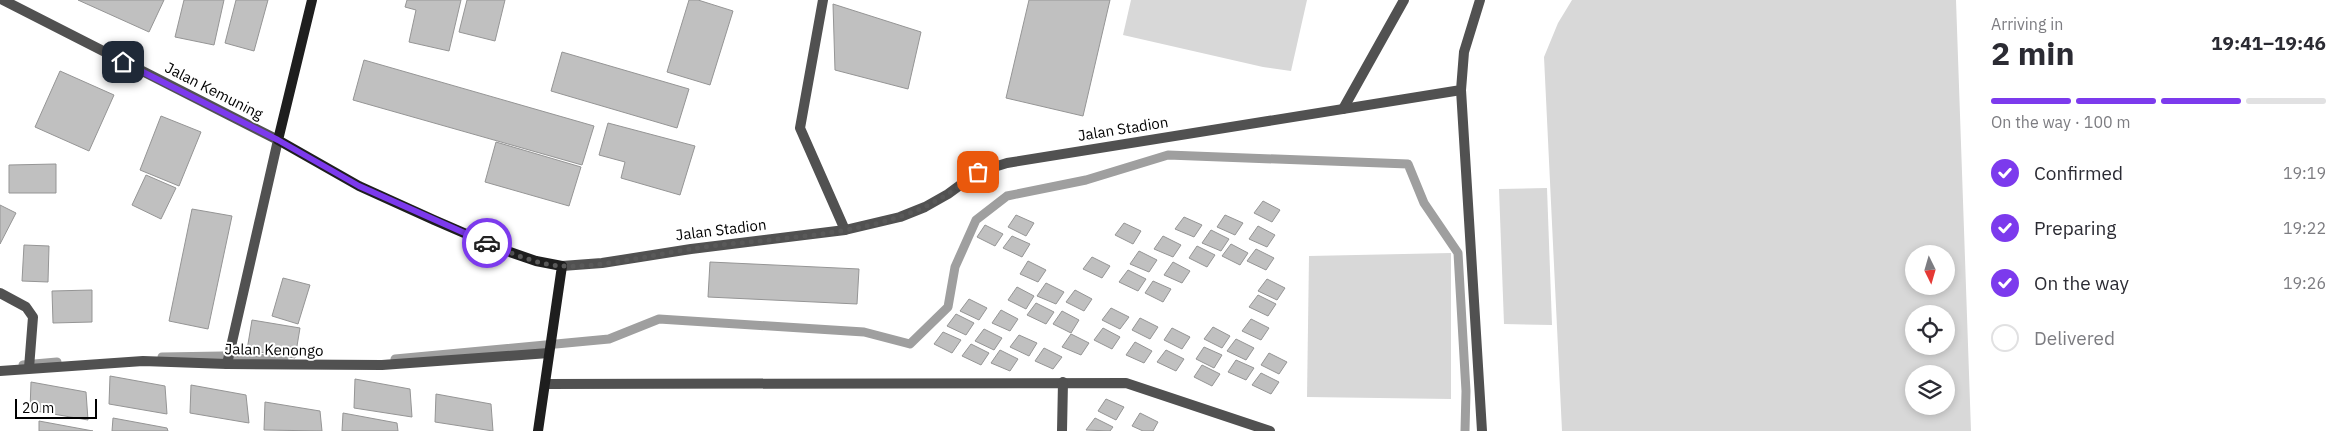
<!DOCTYPE html>
<meta charset="utf-8">
<style>
:root{--surface:#fff;--page:#f7f7f7;--text:#2b2b33;--muted:#7c7c81;--line:#e1e1e2;--accent:#7c3aed}
body{margin:0;font-family:"IBM Plex Sans",sans-serif;background:var(--page);color:var(--text);height:100vh;display:flex;flex-direction:column;font-size:19px;white-space:nowrap}
*{box-sizing:border-box;margin:0}
p{font-size:16px;color:var(--muted)}
.icon{flex:none;width:28px;height:28px;fill:none;stroke:currentColor;stroke-width:2;stroke-linecap:round;stroke-linejoin:round}
.map{position:relative;flex:1;overflow:hidden}
.sheet{display:flex;flex-direction:column;background:var(--surface);width:375px}
.sheet>*{flex:none}
.needle{width:32px;rotate:175deg}
.controls{position:absolute;left:1905px;top:245px;display:grid;gap:10px}
.controls a{display:grid;place-items:center;width:50px;height:50px;border-radius:50%;background:var(--surface);box-shadow:0 2px 8px #0003;font-size:25px}
.scale{position:absolute;left:15px;bottom:12px;width:82px;box-sizing:border-box;padding-left:5px;border:2px solid #000;border-top:0;font-size:14px;line-height:18px;white-space:nowrap;color:#000;-webkit-text-stroke:4px #fff;paint-order:stroke}
.pin{position:absolute;display:grid;place-items:center;width:42px;height:42px;color:#fff;margin:-21px;border-radius:10px;box-shadow:0 2px 8px #0006}
.courier{position:absolute;display:grid;place-items:center;width:50px;height:50px;margin:-25px;border:4px solid #7c3aed;border-radius:50%;background:#fff;color:#222;box-shadow:0 1px 6px #0007}
.overview em{font-style:normal;font-weight:700}
.overview div{display:flex;flex-direction:column-reverse}
.overview{display:flex;align-items:center;justify-content:space-between;height:85px;padding:0 20px}
h1{font-size:32px;font-weight:700;line-height:38px}
.bar{display:grid;grid-template-columns:repeat(4,1fr);gap:8px 5px;align-content:center;height:60px;padding:0 20px}
.bar i{height:6px;border-radius:4px;background:var(--line)}
.bar .active{background:var(--accent)}
.bar p{grid-column:span 4}
ol{padding:0 20px;list-style:none}
li{display:flex;align-items:center;gap:15px;height:55px}
li p{margin-inline-start:auto}
li .icon{padding:5px;border-radius:50%;background:var(--accent);color:#fff;stroke-width:4}
li:last-child{color:var(--muted)}
li i{width:28px;height:28px;border:2px solid var(--line);border-radius:50%}
main{display:flex;flex:1;min-height:0}
.map>svg:first-child{display:block}
</style>
<main>
<div class="map">
<svg width="1971" height="431" viewBox="0 0 1971 431">
<rect width="100%" height="100%" fill="#fff"/>
<g fill="#d8d8d8" fill-rule="evenodd">
<polygon points="1131,0 1307,0 1291,71 1263,67 1123,35"/>
<path d="M1572,0h384l15,431h-409l-18,-374 14,-34zM1914,254h32v32h-32zM1914,314h32v32h-32zM1914,374h32v32h-32z"/>
<polygon points="1547,188 1552,325 1504,324 1499,189"/>
<polygon points="1451,253 1451,399 1307,397 1309,256"/>
</g>
<g fill="none" stroke-linecap="round" stroke-linejoin="round">
<g stroke="#9f9f9f" stroke-width="9">
<polyline points="162,357 222,356 284,360"/>
<polyline points="395,359 609,339 659,319 864,332 910,344 948,307 955,267 976,220 1007,196 1086,180 1168,155 1408,164 1424,203 1458,253 1466,391 1465,431"/>
<polyline points="23,365 57,362"/>
</g>
</g>
<g fill="#c0c0c0" stroke="#959595">
<polygon points="78,0 164,0 149,32"/>
<polygon points="184,0 224,0 214,45 175,37"/>
<polygon points="236,0 268,0 254,51 225,43"/>
<polygon points="407,0 461,0 449,51 409,42 416,10 405,7"/>
<polygon points="467,0 505,0 495,41 459,32"/>
<polygon points="689,0 698,0 733,11 710,85 667,72"/>
<polygon points="1029,0 1110,0 1083,116 1006,98"/>
<polygon points="833,4 921,32 908,89 835,70"/>
<polygon points="562,52 689,89 677,128 551,91"/>
<polygon points="364,60 594,126 582,165 353,100"/>
<polygon points="60,71 114,95 89,151 35,127"/>
<polygon points="161,116 201,132 179,186 140,170"/>
<polygon points="608,123 695,146 680,195 621,178 625,162 599,155"/>
<polygon points="496,142 581,167 569,206 485,182"/>
<polygon points="56,164 56,193 9,193 9,165"/>
<polygon points="146,175 176,188 161,219 132,205"/>
<polygon points="1263,201 1280,210 1272,222 1254,213"/>
<polygon points="0,205 16,213 0,244"/>
<polygon points="192,209 232,216 208,329 169,321"/>
<polygon points="1016,215 1034,223 1026,236 1008,227"/>
<polygon points="1225,215 1243,223 1235,235 1217,227"/>
<polygon points="1184,217 1202,225 1194,237 1175,229"/>
<polygon points="1124,223 1141,231 1133,244 1115,235"/>
<polygon points="985,225 1003,234 995,246 977,237"/>
<polygon points="1258,226 1275,235 1267,247 1249,239"/>
<polygon points="1211,230 1229,239 1221,251 1202,243"/>
<polygon points="1012,236 1030,244 1022,257 1003,248"/>
<polygon points="1163,236 1181,245 1173,257 1154,249"/>
<polygon points="1231,244 1248,253 1240,265 1222,256"/>
<polygon points="24,245 49,246 48,282 22,281"/>
<polygon points="1197,246 1215,255 1207,267 1189,258"/>
<polygon points="1256,249 1274,258 1266,270 1247,261"/>
<polygon points="1139,251 1157,260 1149,272 1130,264"/>
<polygon points="1092,257 1110,266 1102,278 1083,269"/>
<polygon points="1028,261 1046,270 1038,282 1020,274"/>
<polygon points="710,262 859,269 857,304 708,297"/>
<polygon points="1173,262 1190,271 1182,283 1164,275"/>
<polygon points="1128,270 1146,279 1138,291 1119,282"/>
<polygon points="283,278 310,285 298,324 272,316"/>
<polygon points="1267,279 1285,288 1277,300 1258,291"/>
<polygon points="1153,281 1171,289 1163,302 1145,293"/>
<polygon points="1046,283 1064,292 1056,304 1037,296"/>
<polygon points="1017,287 1034,296 1026,309 1008,300"/>
<polygon points="92,290 92,322 53,323 52,291"/>
<polygon points="1075,290 1092,299 1084,311 1066,302"/>
<polygon points="1258,295 1276,304 1268,316 1249,307"/>
<polygon points="969,299 987,308 979,320 960,311"/>
<polygon points="1036,303 1054,312 1046,324 1027,315"/>
<polygon points="1111,308 1129,317 1120,329 1102,320"/>
<polygon points="1001,310 1018,319 1010,331 992,323"/>
<polygon points="1062,311 1079,320 1071,333 1053,324"/>
<polygon points="956,314 974,323 966,335 947,326"/>
<polygon points="1140,318 1158,327 1150,339 1132,330"/>
<polygon points="1251,319 1269,328 1261,340 1242,331"/>
<polygon points="252,320 300,328 295,358 247,350"/>
<polygon points="1213,327 1230,336 1222,348 1204,339"/>
<polygon points="1103,328 1120,337 1112,349 1094,340"/>
<polygon points="1172,328 1190,337 1182,349 1164,340"/>
<polygon points="984,329 1002,338 994,350 975,341"/>
<polygon points="943,332 961,340 952,353 934,344"/>
<polygon points="1071,334 1089,343 1081,355 1062,347"/>
<polygon points="1019,335 1037,343 1029,356 1010,347"/>
<polygon points="1236,339 1254,348 1246,360 1227,351"/>
<polygon points="1135,342 1152,351 1144,363 1126,355"/>
<polygon points="971,344 989,353 981,365 962,356"/>
<polygon points="1204,347 1222,355 1214,368 1196,359"/>
<polygon points="1044,348 1062,357 1053,369 1035,361"/>
<polygon points="1000,350 1018,359 1010,371 991,363"/>
<polygon points="1166,350 1184,359 1176,371 1157,362"/>
<polygon points="1269,353 1287,362 1279,374 1261,365"/>
<polygon points="1236,360 1254,368 1246,380 1228,372"/>
<polygon points="1202,365 1220,374 1212,386 1194,377"/>
<polygon points="1261,373 1279,382 1271,394 1252,385"/>
<polygon points="110,376 165,386 167,414 109,404"/>
<polygon points="355,379 410,389 412,417 354,408"/>
<polygon points="31,382 86,392 88,420 30,410"/>
<polygon points="191,385 246,395 249,423 190,413"/>
<polygon points="436,394 491,404 493,431 435,422"/>
<polygon points="1106,399 1124,407 1116,420 1098,411"/>
<polygon points="265,402 320,411 322,431 264,430"/>
<polygon points="343,413 397,423 398,431 342,431"/>
<polygon points="1140,413 1158,422 1153,431 1143,431 1132,426"/>
<polygon points="113,418 167,428 168,431 112,431"/>
<polygon points="1095,418 1113,427 1110,431 1086,430"/>
<polygon points="39,421 93,431 39,431"/>
</g>
<g fill="none" stroke-linecap="round" stroke-linejoin="round">
<g stroke="#515151" stroke-width="10">
<polyline points="823,0 800,128 845,230"/>
<polyline points="1343,109 1404,0"/>
</g>
<g stroke="#515151" stroke-width="10">
<polyline points="3,0 278,140 227,364"/>
<polyline points="1461,90 1482,431"/>
<polyline points="562,266 602,263 691,249 845,230 900,217 925,207 948,194 978,172 1007,163 1461,90 1464,52 1480,0"/>
<polyline points="0,293 26,307 33,317 29,368"/>
<polyline points="0,371 143,361 227,364 382,365 549,353"/>
<polyline points="546,384 1126,383 1270,431"/>
<polyline points="1062,431 1063,382"/>
</g>
<polyline stroke="#1e1e1e" stroke-width="10" points="312,0 278,140 359,186 434,220 501,249 536,261 562,266 538,431"/>
</g>
<g fill="none" stroke-linecap="round" stroke-linejoin="round">
<path stroke="#595959" stroke-width="5" stroke-dasharray="0 9" d="M487,243c22,9 50,22 75,23 37,2 90,-11 128,-17 71,-11 169,-11 234,-42 20,-9 37,-22 54,-35"/>
<polyline stroke="#7c3aed" stroke-width="6" points="123,62 278,140 359,186 487,243"/>
</g>
<g text-anchor="middle" stroke-width="4" stroke-linejoin="round" paint-order="stroke">
<g font-size="15" fill="#000" stroke="#fff">
<text transform="translate(214 91) rotate(27)" y="5">Jalan Kemuning</text>
<text transform="translate(1123 129) rotate(-9)" y="5">Jalan Stadion</text>
<text transform="translate(721 230) rotate(-7)" y="5">Jalan Stadion</text>
<text transform="translate(274 350) rotate(1)" y="5">Jalan Kenongo</text>
</g>
</g>
</svg>
<div class="controls">
<a><svg class="needle" viewBox="-14 -14 28 28"><path d="M0-13l5 13h-10z" fill="#e53935"/><path d="M0 13l5-13h-10z" fill="#7c7c81"/></svg></a>
<a><svg class="icon" aria-label="locate" viewBox="0 0 24 24"><circle cx="12" cy="12" r="6"/><path d="M12 2v4M12 18v4M2 12h4M18 12h4"/></svg></a>
<a><svg class="icon" aria-label="layers" viewBox="0 0 24 24"><path d="M12 4l9 5-9 5-9-5zM3 14l9 5 9-5"/></svg></a>
</div>
<div class="scale">20 m</div>
<div class="pin" style="left:978px;top:172px;background:#ea580c"><svg class="icon" aria-label="bag" viewBox="0 0 24 24"><path d="M5 8h14l-1 12H6zM9 8a3 3 0 0 1 6 0"/></svg></div>
<div class="pin" style="left:123px;top:62px;background:#1f2937"><svg class="icon" aria-label="home" viewBox="0 0 24 24"><path d="M3 11l9-7 9 7M6 9v11h12V9"/></svg></div>
<div class="courier" style="left:487px;top:243px"><svg class="icon" aria-label="car" viewBox="0 0 24 24"><path d="M5 17H2v-5l4-1 3-4h7l3 4 3 1v5h-3M9 17h6M6 11h13"/><circle cx="7" cy="17" r="2"/><circle cx="17" cy="17" r="2"/></svg></div>
</div>
<section class="sheet">
<div class="overview"><div><h1>2 min</h1><p>Arriving in</p></div><em>19:41–19:46</em></div>
<div class="bar"><i class="active"></i><i class="active"></i><i class="active"></i><i></i><p>On the way · 100 m</p></div>
<ol>
<li><svg class="icon" aria-label="check" viewBox="0 0 24 24"><path d="M5 12l5 5 9-10"/></svg>Confirmed<p>19:19</p></li>
<li><svg class="icon" aria-label="check" viewBox="0 0 24 24"><path d="M5 12l5 5 9-10"/></svg>Preparing<p>19:22</p></li>
<li><svg class="icon" aria-label="check" viewBox="0 0 24 24"><path d="M5 12l5 5 9-10"/></svg>On the way<p>19:26</p></li>
<li><i></i>Delivered</li>
</ol>
</section>
</main>
